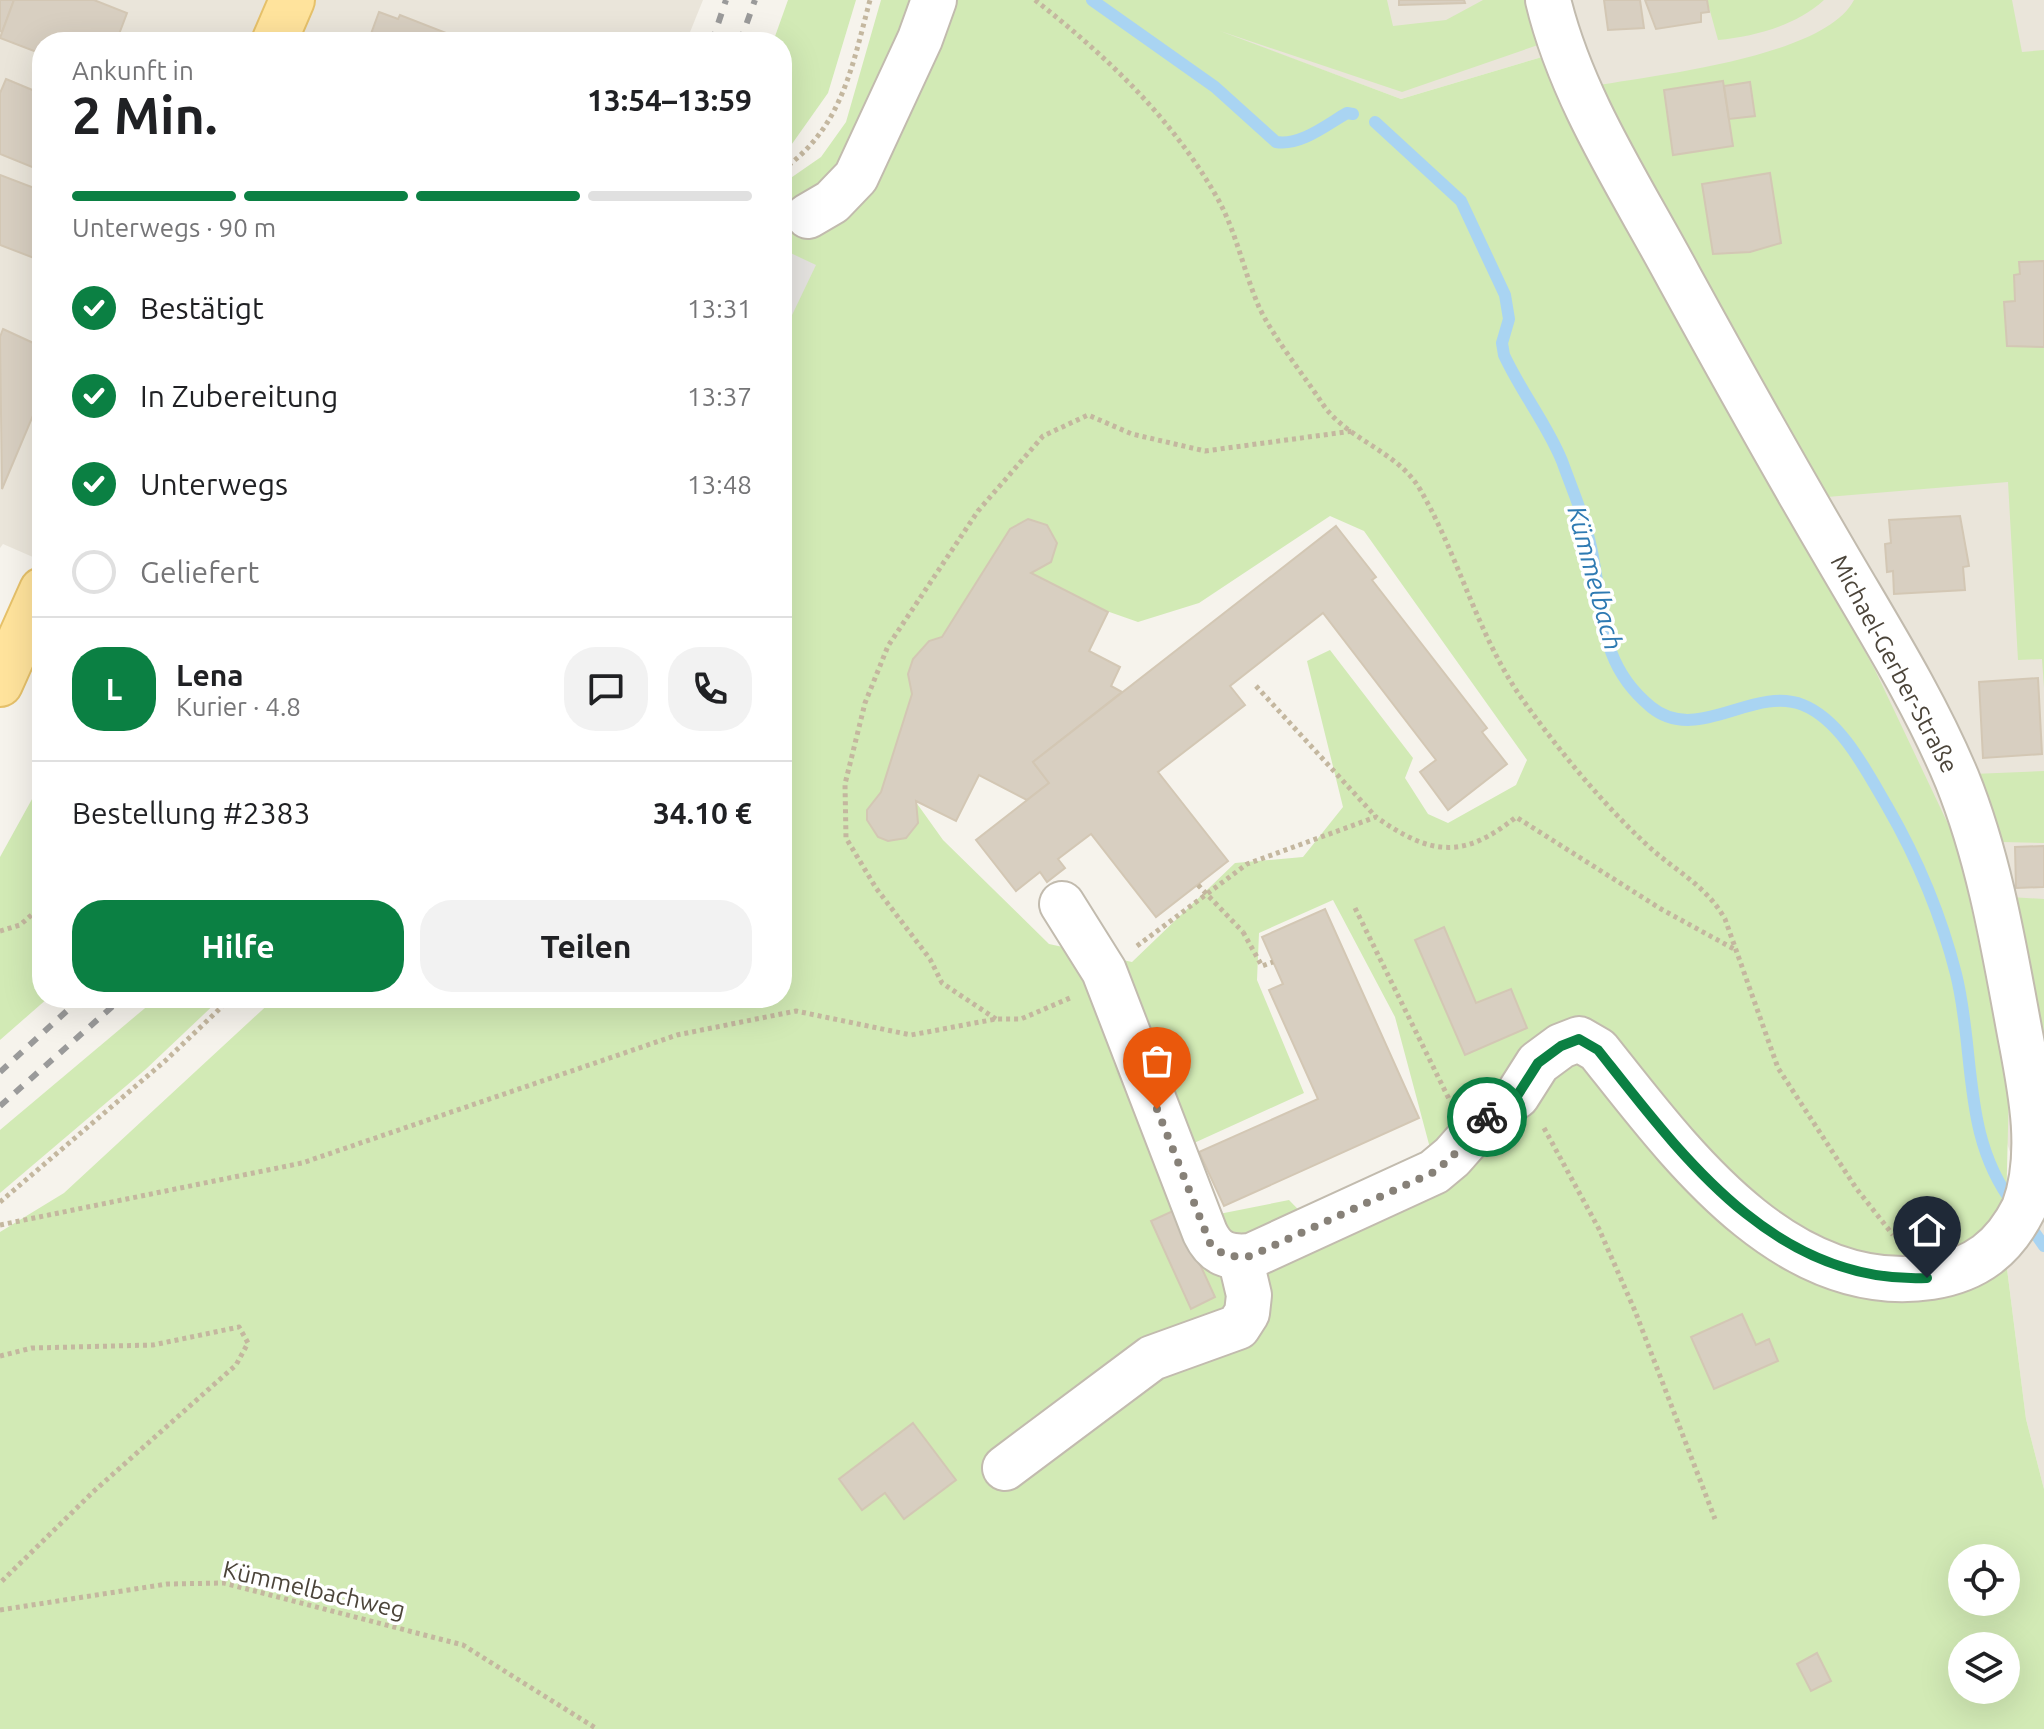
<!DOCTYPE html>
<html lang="de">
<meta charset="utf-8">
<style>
:root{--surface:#fff;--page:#f2f2f2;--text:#202124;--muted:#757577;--line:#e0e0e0;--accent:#0b8043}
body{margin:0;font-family:Ubuntu,sans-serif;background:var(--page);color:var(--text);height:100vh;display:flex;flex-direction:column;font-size:30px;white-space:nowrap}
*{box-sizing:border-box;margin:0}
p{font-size:26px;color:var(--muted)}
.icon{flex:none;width:44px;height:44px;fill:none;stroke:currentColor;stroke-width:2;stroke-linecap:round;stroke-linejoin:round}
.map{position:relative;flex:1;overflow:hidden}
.drawer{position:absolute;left:32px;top:32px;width:760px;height:976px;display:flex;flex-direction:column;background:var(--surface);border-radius:32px;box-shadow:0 8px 32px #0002}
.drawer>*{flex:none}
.buttons{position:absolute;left:1948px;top:1544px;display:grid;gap:16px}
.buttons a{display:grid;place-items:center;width:72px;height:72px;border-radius:50%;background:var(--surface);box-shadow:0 8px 32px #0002;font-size:40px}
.pin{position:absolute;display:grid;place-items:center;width:68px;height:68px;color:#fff;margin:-82px -34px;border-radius:50% 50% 50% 0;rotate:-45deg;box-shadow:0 0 8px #0007}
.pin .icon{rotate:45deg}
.courier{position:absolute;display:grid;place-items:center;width:80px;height:80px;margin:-40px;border:6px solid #0b8043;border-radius:50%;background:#fff;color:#222;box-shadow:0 2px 10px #0007}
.head em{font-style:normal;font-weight:600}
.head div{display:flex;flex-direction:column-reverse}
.head{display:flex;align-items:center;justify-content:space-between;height:136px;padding:0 40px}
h1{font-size:52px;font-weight:600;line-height:60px}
.bar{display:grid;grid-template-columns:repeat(4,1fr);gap:12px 8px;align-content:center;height:96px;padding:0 40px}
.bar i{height:10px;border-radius:6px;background:var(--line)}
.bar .selected{background:var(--accent)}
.bar p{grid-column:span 4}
.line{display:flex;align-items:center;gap:20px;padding:0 40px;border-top:2px solid var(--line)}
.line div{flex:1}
.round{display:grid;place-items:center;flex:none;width:84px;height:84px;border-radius:32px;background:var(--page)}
ol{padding:0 40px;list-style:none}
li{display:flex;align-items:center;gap:24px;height:88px}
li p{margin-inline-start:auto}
li .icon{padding:8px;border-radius:50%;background:var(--accent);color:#fff;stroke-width:4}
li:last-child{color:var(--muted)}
li i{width:44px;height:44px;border:4px solid var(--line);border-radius:50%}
.action{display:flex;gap:16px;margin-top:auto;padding:16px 40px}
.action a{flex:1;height:92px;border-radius:32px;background:var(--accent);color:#fff;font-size:32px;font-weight:600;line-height:92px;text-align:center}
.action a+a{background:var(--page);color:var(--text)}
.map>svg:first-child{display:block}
</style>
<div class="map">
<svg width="2044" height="1729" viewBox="0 0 2044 1729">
<rect width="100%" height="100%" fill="#f6f3ec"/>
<g fill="#eae5da">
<polygon points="0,0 703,0 686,42 42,42 42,561 3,544 0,548"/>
<polygon points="1147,0 2044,0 2044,1489 2026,1419 2005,1253 2010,1152 1808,549 1600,170 1542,57 1401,99 1183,18"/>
</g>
<g fill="#d2eab5" fill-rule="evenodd">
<polygon points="788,0 856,0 828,93 782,158 782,42 773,42"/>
<path d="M881,0h506l6,26 53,-6 37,-20h47l11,44 -139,48 -182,-61 181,68 141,-42 58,113 275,500 83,175 51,241 -4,167 21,166 18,70v240h-2044v-497l64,-39 211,-195h507v-814l39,-27 25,-35zM1330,516l34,15 163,229 -11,25 -68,38 -20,-9 -23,-36 8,-20 -83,-108 -23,11 36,146 -40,50 -68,6 -103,99 -83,-18 -106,-104 -35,-49 107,-212 123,43 61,-19zM1333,900l62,117 35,131 -102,92 -39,-40 -75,15 -20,-72 110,-50 -47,-113 2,-47zM1962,1558h44v44h-44zM1962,1646h44v44h-44z"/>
<path d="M1707,0h117c-29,26 -68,36 -106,40z"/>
<path d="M1854,0h158l10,52 22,-2v638l-2,-29 -24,1 -10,-178 -181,15 -87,-137 -146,-274c62,-11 231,-29 260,-86z"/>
<polygon points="2044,771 2044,843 2001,842 1973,774"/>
<polygon points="42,781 42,998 48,998 0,1040 0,857"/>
<polygon points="2010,897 2044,899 2044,1083"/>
<polygon points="157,998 221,998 146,1069 0,1193 0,1130"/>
</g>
<polygon fill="#e5e3e0" points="782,249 816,265 782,336"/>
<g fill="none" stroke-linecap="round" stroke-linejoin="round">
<g stroke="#a9d4f2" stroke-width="12">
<path d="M1092,0l123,87 61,55c25,4 50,-17 71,-29l6,1"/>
<path d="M1375,122l86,79 44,94 4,24 -7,24 2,12c17,37 43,69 58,106 10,28 23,57 29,86 14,62 5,115 60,160 46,38 102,-22 152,-2 38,15 64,67 84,101 30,52 54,109 69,168 20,80 5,162 58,231"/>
<polyline points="2025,1219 2044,1246"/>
</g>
</g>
<g fill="#d8cfc1" stroke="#d3c7b4" stroke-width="2">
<polygon points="0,0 14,0 2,32 0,31"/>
<polygon points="14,0 94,0 127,13 116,42 42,42 42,54 0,38"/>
<polygon points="1399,0 1464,0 1465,3 1399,5"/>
<polygon points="1604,0 1640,0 1644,28 1608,30"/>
<polygon points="1645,0 1707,0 1709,12 1701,13 1701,22 1656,29"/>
<polygon points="379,12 398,19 400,15 454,36 452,42 368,42"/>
<polygon points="6,79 42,94 42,171 0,154 0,93"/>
<polygon points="1723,81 1733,146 1673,155 1664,90"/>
<polygon points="1750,82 1755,116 1729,119 1724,86"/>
<polygon points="1770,173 1781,243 1750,252 1713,254 1702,184"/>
<polygon points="0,175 42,191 42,261 0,245"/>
<polygon points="2044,261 2044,347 2007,346 2004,302 2015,301 2014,275 2020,274 2019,262"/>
<polygon points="3,329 42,347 42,416 34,413 2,489 0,337"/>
<polygon points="1960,516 1969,566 1963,567 1965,590 1894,594 1893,571 1887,572 1885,544 1891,543 1889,520"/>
<polygon points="1028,519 1047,525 1057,543 1051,562 1031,573 1108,612 1089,651 1120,667 1111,686 1122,692 1033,762 1049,783 1027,800 979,775 956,821 916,801 918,823 906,838 888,841 878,837 867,820 867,810 881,792 912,694 908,674 913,659 929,641 942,637 1010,529"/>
<polygon points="1336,526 1376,577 1372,580 1487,728 1482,732 1507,764 1448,810 1420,772 1436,760 1323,613 1230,686 1245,705 1158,772 1228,861 1156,917 1091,834 1058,859 1065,868 1047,882 1040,872 1016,891 976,840 1049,783 1033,762"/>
<polygon points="2038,678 2042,754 1983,758 1979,682"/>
<polygon points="2044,846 2044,887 2016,888 2015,847"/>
<polygon points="1325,909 1419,1118 1224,1206 1199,1152 1318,1099 1269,990 1283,984 1262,937"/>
<polygon points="1444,927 1476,1003 1511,989 1527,1028 1465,1055 1415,940"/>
<polygon points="1175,1210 1215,1297 1191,1309 1151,1221"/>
<polygon points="1742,1314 1756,1345 1769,1339 1778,1361 1714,1389 1691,1337"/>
<polygon points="913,1423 956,1480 904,1519 885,1493 862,1510 839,1479"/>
<polygon points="1817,1653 1831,1681 1811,1691 1797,1664"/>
</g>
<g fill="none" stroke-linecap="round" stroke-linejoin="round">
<defs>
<g id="minor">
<polyline points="808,216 832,202 856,177 920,39 934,0"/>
<path d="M1062,904l42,67 101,262c10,21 23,25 46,23l183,-84 18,-15 37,-42 28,-19 21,-33 23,-17 18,-7 19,11c79,99 186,249 333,227 45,-7 73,-29 93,-69 20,-54 7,-117 -4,-174 -16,-86 -30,-173 -63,-255 -32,-77 -78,-150 -120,-222 -54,-92 -106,-185 -157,-278 -48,-90 -108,-179 -132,-279"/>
<polyline points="1005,1468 1152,1358 1238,1327 1247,1313 1249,1295 1240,1257"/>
</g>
<g id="major">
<polyline points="274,42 292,0"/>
<polyline points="0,684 42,590"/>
</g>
</defs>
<use href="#minor" stroke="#c2bbae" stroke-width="48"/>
<use href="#major" stroke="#e6c16a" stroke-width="48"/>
<g stroke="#c4b79f" stroke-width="5" stroke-dasharray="4 4" stroke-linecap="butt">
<path d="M1035,0c70,55 135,116 180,194 21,35 28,76 44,113 14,30 44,67 63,96 24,37 77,48 99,88 39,68 57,147 104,212 36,50 77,100 122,142 28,26 59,40 78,74l53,149 78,120 37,47"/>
<path d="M782,170c60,-42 70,-103 88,-170"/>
<polyline points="1256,686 1376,817"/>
<polyline points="1355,908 1449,1099"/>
<polyline points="0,931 20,925 42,906"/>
<polyline points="1243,932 1262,966 1273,962"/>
<path d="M1137,946l110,-82 129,-47c54,38 87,43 140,0l145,92 73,40"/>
<polyline points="996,1019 942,983 930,959 876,888 846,838 845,784 865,703 888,646 978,511 1043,436 1088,415 1132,434 1205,451 1353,431"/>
<polyline points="1544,1128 1599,1229 1635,1311 1715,1519"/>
<polyline points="0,1202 165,1061 231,998"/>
<polyline points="0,1225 302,1163 677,1035 796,1011 911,1035 996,1019 1021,1019 1070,998"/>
<polyline points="0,1356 32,1348 153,1345 239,1327 248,1343 236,1365 94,1491 0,1583"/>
<polyline points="0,1610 167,1584 224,1583 463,1645 597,1729"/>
</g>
<use href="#minor" stroke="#fff" stroke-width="44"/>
<use href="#major" stroke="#ffe39c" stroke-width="44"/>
<g stroke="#9a9a9a" stroke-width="6" stroke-dasharray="10 10" stroke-linecap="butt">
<polyline points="712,42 726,0"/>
<polyline points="740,42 755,0"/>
<polyline points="0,1072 81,998"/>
<polyline points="0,1106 122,998"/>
</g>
<polyline stroke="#c4b79f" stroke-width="5" stroke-dasharray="4 4" stroke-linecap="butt" points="1198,885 1243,932"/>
</g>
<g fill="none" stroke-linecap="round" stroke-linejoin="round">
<path stroke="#878178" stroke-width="8" stroke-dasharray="0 14.4" d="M1157,1109l53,134c11,13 24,15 41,13l183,-84 18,-15 35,-40"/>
<path stroke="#0b8043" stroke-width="10" d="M1487,1117l30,-21 21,-33 23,-17 18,-7 19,11c84,106 177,235 329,228"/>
</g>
<g text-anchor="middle" stroke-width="7" stroke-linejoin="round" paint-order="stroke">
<g font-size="24" fill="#4b4439" stroke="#fff">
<text transform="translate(1894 664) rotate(62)" y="8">Michael-Gerber-Straße</text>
<text transform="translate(314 1590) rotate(13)" y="8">Kümmelbachweg</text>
</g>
<g font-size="26" font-style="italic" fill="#2e7ab2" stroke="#fff">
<text transform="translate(1595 578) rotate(75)" y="9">Kümmelbach</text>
</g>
</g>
</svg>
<div class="buttons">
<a><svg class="icon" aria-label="locate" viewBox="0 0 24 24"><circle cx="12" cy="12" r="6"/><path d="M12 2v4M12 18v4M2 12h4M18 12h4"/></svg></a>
<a><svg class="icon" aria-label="layers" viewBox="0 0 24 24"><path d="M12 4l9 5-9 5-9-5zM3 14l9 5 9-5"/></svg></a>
</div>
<div class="pin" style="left:1157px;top:1109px;background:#ea580c"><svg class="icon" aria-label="bag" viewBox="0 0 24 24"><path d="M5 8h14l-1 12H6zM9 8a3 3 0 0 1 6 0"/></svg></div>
<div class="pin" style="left:1927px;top:1278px;background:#1f2937"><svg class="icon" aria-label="home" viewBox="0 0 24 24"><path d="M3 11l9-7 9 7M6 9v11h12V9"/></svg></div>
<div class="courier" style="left:1487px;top:1117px"><svg class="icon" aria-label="bike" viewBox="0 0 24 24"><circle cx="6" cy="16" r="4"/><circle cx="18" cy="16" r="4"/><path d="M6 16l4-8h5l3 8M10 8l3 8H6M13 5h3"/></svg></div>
<section class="drawer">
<div class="head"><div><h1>2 Min.</h1><p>Ankunft in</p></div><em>13:54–13:59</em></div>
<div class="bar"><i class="selected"></i><i class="selected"></i><i class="selected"></i><i></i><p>Unterwegs · 90 m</p></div>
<ol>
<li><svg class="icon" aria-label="check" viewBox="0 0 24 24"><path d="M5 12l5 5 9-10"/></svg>Bestätigt<p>13:31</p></li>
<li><svg class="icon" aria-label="check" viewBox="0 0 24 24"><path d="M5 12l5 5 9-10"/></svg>In Zubereitung<p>13:37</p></li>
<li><svg class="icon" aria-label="check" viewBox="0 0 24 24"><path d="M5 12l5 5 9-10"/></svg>Unterwegs<p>13:48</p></li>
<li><i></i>Geliefert</li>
</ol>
<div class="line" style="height:144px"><b class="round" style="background:var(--accent);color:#fff">L</b><div><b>Lena</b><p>Kurier · 4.8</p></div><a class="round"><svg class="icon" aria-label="chat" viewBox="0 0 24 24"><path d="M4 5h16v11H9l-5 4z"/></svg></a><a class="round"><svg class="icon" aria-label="phone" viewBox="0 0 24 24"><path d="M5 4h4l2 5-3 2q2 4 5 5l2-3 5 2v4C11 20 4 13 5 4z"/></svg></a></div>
<div class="line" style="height:104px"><div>Bestellung #2383</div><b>34.10 €</b></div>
<div class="action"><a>Hilfe</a><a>Teilen</a></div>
</section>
</div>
